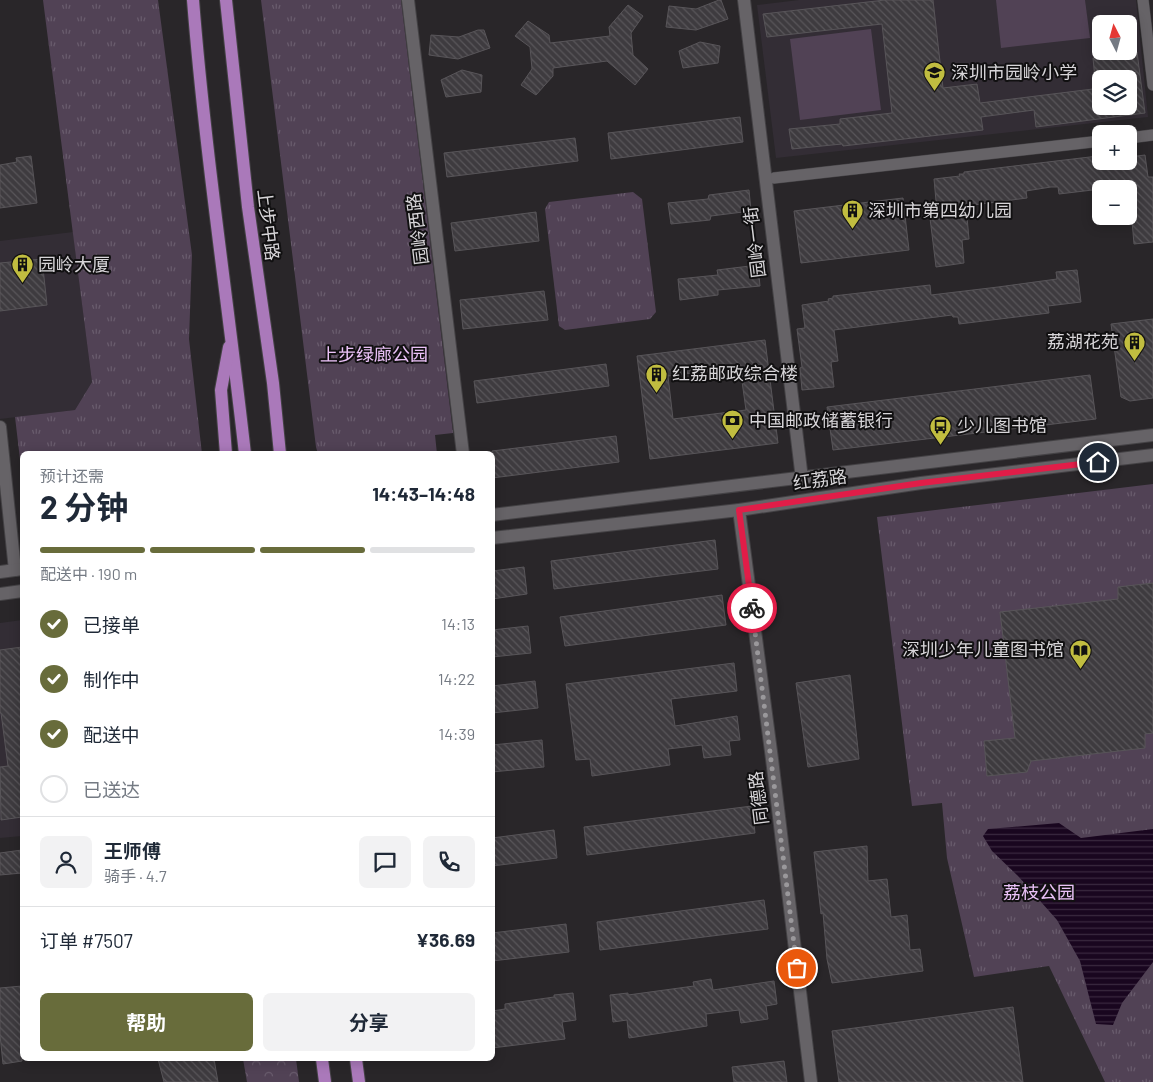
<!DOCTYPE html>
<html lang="zh">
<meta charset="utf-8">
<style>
:root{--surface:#fff;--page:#f2f2f3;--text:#1f2937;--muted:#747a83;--line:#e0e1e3;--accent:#686c3b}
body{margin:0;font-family:Barlow,"Noto Sans SC",sans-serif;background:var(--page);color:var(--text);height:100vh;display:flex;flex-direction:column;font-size:19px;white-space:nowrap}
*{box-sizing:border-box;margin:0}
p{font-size:16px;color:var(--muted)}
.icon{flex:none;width:28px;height:28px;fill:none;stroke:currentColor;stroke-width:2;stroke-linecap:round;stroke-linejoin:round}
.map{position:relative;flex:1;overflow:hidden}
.sheet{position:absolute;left:20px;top:451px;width:475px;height:610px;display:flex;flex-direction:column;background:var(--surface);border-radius:8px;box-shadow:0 2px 12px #0003}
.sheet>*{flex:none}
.needle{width:32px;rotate:354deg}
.tools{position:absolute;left:1092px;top:15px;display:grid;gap:10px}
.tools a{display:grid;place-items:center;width:45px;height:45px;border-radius:8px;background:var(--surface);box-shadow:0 2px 12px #0003;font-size:25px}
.pin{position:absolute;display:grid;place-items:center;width:42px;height:42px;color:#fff;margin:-21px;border:2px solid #fff;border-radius:50%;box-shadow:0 1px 5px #0007}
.courier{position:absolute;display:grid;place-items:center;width:50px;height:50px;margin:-25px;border:4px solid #e11d48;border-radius:50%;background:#fff;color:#222;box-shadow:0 1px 6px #0007}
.overview em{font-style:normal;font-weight:700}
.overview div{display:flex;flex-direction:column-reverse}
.overview{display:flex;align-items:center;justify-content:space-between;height:85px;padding:0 20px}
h1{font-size:32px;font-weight:700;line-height:38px}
.bar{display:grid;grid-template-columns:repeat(4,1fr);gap:8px 5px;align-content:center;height:60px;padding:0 20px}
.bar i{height:6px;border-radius:4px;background:var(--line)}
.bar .selected{background:var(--accent)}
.bar p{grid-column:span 4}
.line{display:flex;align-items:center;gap:12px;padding:0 20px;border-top:1px solid var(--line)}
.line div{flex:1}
.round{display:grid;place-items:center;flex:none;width:52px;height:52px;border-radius:8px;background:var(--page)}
ol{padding:0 20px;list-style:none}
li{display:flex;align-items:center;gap:15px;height:55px}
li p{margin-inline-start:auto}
li .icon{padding:5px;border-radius:50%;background:var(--accent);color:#fff;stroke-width:4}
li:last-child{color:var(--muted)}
li i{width:28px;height:28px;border:2px solid var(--line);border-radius:50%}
.button{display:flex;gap:10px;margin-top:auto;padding:10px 20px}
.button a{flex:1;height:58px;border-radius:8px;background:var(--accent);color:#fff;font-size:20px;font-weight:700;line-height:58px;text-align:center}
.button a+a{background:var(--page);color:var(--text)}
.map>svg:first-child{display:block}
</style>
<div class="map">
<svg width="1153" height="1082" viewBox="0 0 1153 1082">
<defs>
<pattern id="forest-crowns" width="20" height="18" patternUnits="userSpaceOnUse" patternTransform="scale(1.25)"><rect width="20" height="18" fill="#514255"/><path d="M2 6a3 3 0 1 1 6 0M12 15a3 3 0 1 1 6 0" fill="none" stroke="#695c6d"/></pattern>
<pattern id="park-tufts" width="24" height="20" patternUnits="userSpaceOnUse" patternTransform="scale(1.25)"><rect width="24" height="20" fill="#514255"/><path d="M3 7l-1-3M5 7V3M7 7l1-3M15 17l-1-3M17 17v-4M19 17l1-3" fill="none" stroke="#695c6d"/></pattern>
<pattern id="water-rules" width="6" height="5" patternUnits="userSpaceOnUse" patternTransform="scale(1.25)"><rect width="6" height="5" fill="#19061f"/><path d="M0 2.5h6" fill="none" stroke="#3a293f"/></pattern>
<pattern id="building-back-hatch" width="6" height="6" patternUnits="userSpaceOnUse" patternTransform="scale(1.25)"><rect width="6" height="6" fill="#3e3b3f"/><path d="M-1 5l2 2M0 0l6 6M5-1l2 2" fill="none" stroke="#59565a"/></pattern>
</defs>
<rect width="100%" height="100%" fill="#292629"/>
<g fill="#332d35" fill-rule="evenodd">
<path d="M799,0h337l12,117 -372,41 -19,-153zM1101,24h28v27h-28zM1101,79h28v27h-28z"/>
<polygon points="73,232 92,382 75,410 0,419 0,241"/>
<polygon points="22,620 22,836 0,838 0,623"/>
</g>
<g fill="#514255">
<polygon points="996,0 1085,0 1090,38 1001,48"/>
<polygon points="871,29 881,110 800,120 790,39"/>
</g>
<polygon fill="url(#forest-crowns)" points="243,1059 296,1059 299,1082 247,1082"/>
<g fill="url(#park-tufts)">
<polygon points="43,0 158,0 192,255 189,339 202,454 22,454 22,476 15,417 75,410 92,382"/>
<polygon points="261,0 401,0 453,433 435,435 437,454 318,454 316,447"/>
<polygon points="633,192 642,199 656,312 650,319 565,330 559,326 545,209 549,202"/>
<polygon points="1153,484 1153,1082 1105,1082 1049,966 974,977 947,858 942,803 912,806 877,517"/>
</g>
<polygon fill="url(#water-rules)" points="1059,823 1081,838 1153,829 1153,962 1122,1003 1113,1025 1096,1024 1080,961 1057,920 1018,876 992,851 983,836 988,829"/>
<g fill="url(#building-back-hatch)" stroke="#585559" fill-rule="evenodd">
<polygon points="719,0 721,0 728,19 696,30 666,27 669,6 696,9"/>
<polygon points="885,0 933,0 943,88 977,84 980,103 1101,88 1101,106 1129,106 1129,79 1095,79 1093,58 1137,52 1145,113 1036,127 1034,110 981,117 983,130 843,146 842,144 792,149 789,129 840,124 840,119 892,113 882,24 767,37 763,14"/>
<polygon points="628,5 643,16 631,33 633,55 648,69 635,85 607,61 553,68 553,76 536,95 521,85 532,69 530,47 515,36 528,21 549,35 550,43 610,36 609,27"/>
<polygon points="478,30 484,30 490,48 458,59 429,55 431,35 459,37"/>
<polygon points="700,42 720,46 718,63 683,68 679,51"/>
<polygon points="462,70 482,75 481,92 446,97 441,80"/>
<polygon points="740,117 743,142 611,159 608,133"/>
<polygon points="575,138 578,161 447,177 444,153"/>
<polygon points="1145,155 1148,177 1153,177 1153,242 1134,244 1132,221 1129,221 1129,189 1101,189 1059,194 1058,187 1051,187 1026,191 1027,198 966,206 969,239 962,240 964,263 936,267 928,202 936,201 934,179 960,176 959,174 964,174 964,172 1098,156 1099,161 1129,161 1129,157"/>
<polygon points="31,156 37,203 0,208 0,165 17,162 16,158"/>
<polygon points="749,190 751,211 711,216 710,220 671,224 668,203 708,199 709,195"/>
<polygon points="903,198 909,250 801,263 794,211"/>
<polygon points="536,212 539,241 455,251 451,223"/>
<polygon points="42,259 47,305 0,311 0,263"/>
<polygon points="758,265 760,286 718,290 718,295 680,300 678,279 718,275 717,270"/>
<polygon points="1077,270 1081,302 1048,306 1049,313 959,324 958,317 953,317 952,315 834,330 838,361 831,362 834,387 802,390 800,368 802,367 797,329 805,328 802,305 829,301 828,299 833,298 833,296 930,285 931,295 998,287 1057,279 1056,272"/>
<polygon points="544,291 548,320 463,329 460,300"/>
<polygon points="1153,319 1153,398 1130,401 1121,397 1111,324"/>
<path d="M765,340l13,103 -128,16 -13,-103zM740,367l6,43 -73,9 -5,-43z"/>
<polygon points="606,364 609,386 477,403 474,381"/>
<polygon points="1090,375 1096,419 833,450 827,407"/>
<polygon points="616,436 619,462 492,478 492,451"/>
<polygon points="715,540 718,569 554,589 551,561"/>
<polygon points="524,567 527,594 492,599 492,571"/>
<polygon points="1153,583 1153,733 1145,734 1145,748 1031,761 1027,772 987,776 984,741 1015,738 1000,612 1118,599 1118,587"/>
<polygon points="722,595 726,625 565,646 560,617"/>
<polygon points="528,626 531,653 492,657 492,630"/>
<polygon points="22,647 22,817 1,820 0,767 8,766 1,713 0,713 0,650"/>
<polygon points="734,663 737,691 671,699 675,726 737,716 740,740 729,741 731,755 704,758 702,745 668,749 670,765 592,776 590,759 576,760 566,684"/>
<polygon points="850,675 859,759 808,767 796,683"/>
<polygon points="535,681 538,708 492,713 492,686"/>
<polygon points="542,740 544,767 492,772 492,745"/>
<polygon points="752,806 755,833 587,855 584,827"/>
<polygon points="554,830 557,858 492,866 492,838"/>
<polygon points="867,846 868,881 887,879 891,917 907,915 910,950 920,949 923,971 832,983 827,959 823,913 821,914 814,852"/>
<polygon points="22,850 22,873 0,875 0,853"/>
<polygon points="764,900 768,929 600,950 597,922"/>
<polygon points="566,924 569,952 492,961 492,933"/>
<polygon points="711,979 713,990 774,981 777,1004 766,1006 768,1019 741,1023 739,1010 706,1014 707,1026 629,1038 627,1020 613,1022 610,995 628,993 628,995 694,986 693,982"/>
<polygon points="22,986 22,1061 3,1064 0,1035 0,988"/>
<polygon points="573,993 576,1020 562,1022 565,1039 492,1048 492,1011 505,1009 505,1004 554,997 554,995"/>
<polygon points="1013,1007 1023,1082 839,1082 832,1031"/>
<polygon points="158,1059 214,1059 218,1082 164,1082"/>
<polygon points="784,1061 787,1082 734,1082 732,1067"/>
</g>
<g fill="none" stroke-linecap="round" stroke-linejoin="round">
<defs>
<g id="pedestrian">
<polyline points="1143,0 1153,85"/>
<polyline points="1129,138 1153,135"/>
<polyline points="774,178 1101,141"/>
</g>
<g id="minor">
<polyline points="408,0 463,454"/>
<polyline points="744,0 802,479"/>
<polyline points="0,427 15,570"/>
</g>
<polyline id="tertiary" points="739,510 772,759 811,1082"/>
<g id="secondary">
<polyline points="492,515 1153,435"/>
<polyline points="492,538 739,510 921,483 1153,455"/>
<polyline points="0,572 22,569"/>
<polyline points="0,594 22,591"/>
</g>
<g id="primary">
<path d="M193,0c12,152 35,302 52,454"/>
<polyline points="226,0 248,207 273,383 280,454"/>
<polyline points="226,454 221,390 229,347"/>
<polyline points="322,1059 325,1082"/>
<polyline points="356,1059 359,1082"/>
</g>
</defs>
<use href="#pedestrian" stroke="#444245" stroke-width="12"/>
<use href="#minor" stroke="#444245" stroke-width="14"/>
<use href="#tertiary" stroke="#444245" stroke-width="14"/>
<use href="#secondary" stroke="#444245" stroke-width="14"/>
<use href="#primary" stroke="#444245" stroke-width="14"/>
<use href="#pedestrian" stroke="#666367" stroke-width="11"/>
<use href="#minor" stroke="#666367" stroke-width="12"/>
<use href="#tertiary" stroke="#666367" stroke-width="12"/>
<use href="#secondary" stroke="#666367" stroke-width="12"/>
<use href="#primary" stroke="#aa79ba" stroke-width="12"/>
</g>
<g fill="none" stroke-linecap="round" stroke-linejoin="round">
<polyline stroke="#9a989b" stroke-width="5" stroke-dasharray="0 9" points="752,608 797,968"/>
<polyline stroke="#e11d48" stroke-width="6" points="752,608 739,510 921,483 1098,462"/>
</g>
<defs>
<symbol id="school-pin" viewBox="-11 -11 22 30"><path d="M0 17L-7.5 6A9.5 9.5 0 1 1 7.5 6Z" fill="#c1bd40" stroke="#111011"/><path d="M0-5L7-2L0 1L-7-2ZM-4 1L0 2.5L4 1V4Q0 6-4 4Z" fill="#111"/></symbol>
<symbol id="building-pin" viewBox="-11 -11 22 30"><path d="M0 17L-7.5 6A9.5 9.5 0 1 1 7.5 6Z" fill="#c1bd40" stroke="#111011"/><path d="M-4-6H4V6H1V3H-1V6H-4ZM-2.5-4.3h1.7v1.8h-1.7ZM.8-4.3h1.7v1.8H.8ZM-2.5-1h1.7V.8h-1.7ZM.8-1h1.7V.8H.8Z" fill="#111"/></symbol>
<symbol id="bank-pin" viewBox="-11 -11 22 30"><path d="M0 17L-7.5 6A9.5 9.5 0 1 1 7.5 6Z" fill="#c1bd40" stroke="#111011"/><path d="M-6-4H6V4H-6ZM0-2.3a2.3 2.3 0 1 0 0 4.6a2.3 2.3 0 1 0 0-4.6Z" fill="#111"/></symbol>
<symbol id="bus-pin" viewBox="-11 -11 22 30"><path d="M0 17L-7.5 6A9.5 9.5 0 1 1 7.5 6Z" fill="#c1bd40" stroke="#111011"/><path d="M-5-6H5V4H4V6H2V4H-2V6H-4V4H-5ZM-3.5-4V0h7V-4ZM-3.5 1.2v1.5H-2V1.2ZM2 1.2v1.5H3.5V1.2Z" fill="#111"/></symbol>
<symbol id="library-pin" viewBox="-11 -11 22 30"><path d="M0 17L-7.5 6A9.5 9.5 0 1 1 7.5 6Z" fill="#c1bd40" stroke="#111011"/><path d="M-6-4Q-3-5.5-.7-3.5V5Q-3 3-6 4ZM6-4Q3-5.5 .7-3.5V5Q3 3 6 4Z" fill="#111"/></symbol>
</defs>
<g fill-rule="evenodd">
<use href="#school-pin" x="922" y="60" width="25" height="34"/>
<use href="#building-pin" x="840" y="198" width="25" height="34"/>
<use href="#building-pin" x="10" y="252" width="25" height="34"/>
<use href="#building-pin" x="1122" y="330" width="25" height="34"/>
<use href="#building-pin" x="644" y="362" width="25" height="34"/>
<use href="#bank-pin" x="720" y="408" width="25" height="34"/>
<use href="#bus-pin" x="928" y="414" width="25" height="34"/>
<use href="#library-pin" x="1068" y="638" width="25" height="34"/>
</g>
<g text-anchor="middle" stroke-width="4" stroke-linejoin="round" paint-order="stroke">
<g font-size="18" fill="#d7d5d8" stroke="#111011" text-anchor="start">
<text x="951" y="79">深圳市园岭小学</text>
<text x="868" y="217">深圳市第四幼儿园</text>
<text x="38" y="271">园岭大厦</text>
<text x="1119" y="348" text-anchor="end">荔湖花苑</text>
<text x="672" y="380">红荔邮政综合楼</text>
<text x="749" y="427">中国邮政储蓄银行</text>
<text x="957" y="432">少儿图书馆</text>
<text x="1064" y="656" text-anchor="end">深圳少年儿童图书馆</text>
</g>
<g font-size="18" fill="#d7d5d8" stroke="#111011">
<text transform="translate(268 225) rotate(83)" y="6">上步中路</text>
<text transform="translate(418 229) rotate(-97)" y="6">园岭西路</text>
<text transform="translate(755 242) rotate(-97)" y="6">园岭一街</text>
<text transform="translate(820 480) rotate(-8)" y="6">红荔路</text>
<text transform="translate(759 798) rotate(-97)" y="6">同德路</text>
</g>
<g font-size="18" fill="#eac1f7" stroke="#111011">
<text x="374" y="361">上步绿廊公园</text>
<text x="1039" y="899">荔枝公园</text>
</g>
</g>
</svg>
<div class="tools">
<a><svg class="needle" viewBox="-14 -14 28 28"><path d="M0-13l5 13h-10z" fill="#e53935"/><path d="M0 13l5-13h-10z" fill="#747a83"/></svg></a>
<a><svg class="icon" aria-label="layers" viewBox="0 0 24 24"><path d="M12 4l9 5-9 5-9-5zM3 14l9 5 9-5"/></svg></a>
<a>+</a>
<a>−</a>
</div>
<div class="pin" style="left:797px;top:968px;background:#ea580c"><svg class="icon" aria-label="bag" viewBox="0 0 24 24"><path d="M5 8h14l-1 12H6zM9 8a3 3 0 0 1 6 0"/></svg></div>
<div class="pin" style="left:1098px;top:462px;background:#1f2937"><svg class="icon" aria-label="home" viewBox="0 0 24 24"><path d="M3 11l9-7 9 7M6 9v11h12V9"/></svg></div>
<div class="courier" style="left:752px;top:608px"><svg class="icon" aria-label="bike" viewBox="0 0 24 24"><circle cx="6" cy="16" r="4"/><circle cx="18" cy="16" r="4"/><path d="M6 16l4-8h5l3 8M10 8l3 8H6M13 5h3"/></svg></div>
<section class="sheet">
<div class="overview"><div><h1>2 分钟</h1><p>预计还需</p></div><em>14:43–14:48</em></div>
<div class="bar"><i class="selected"></i><i class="selected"></i><i class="selected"></i><i></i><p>配送中 · 190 m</p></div>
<ol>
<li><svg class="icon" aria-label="check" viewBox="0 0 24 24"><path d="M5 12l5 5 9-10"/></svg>已接单<p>14:13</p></li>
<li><svg class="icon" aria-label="check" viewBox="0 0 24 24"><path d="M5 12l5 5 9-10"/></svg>制作中<p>14:22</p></li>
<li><svg class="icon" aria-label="check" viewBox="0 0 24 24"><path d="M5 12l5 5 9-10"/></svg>配送中<p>14:39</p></li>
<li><i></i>已送达</li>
</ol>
<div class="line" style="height:90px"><a class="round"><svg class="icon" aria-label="person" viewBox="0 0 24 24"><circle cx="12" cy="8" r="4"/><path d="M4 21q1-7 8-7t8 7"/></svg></a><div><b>王师傅</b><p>骑手 · 4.7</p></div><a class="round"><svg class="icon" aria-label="chat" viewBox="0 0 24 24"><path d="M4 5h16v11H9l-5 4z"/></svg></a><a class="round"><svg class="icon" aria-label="phone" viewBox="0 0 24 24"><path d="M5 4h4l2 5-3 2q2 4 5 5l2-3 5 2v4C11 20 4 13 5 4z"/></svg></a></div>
<div class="line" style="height:65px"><div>订单 #7507</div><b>¥36.69</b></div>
<div class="button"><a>帮助</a><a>分享</a></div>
</section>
</div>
